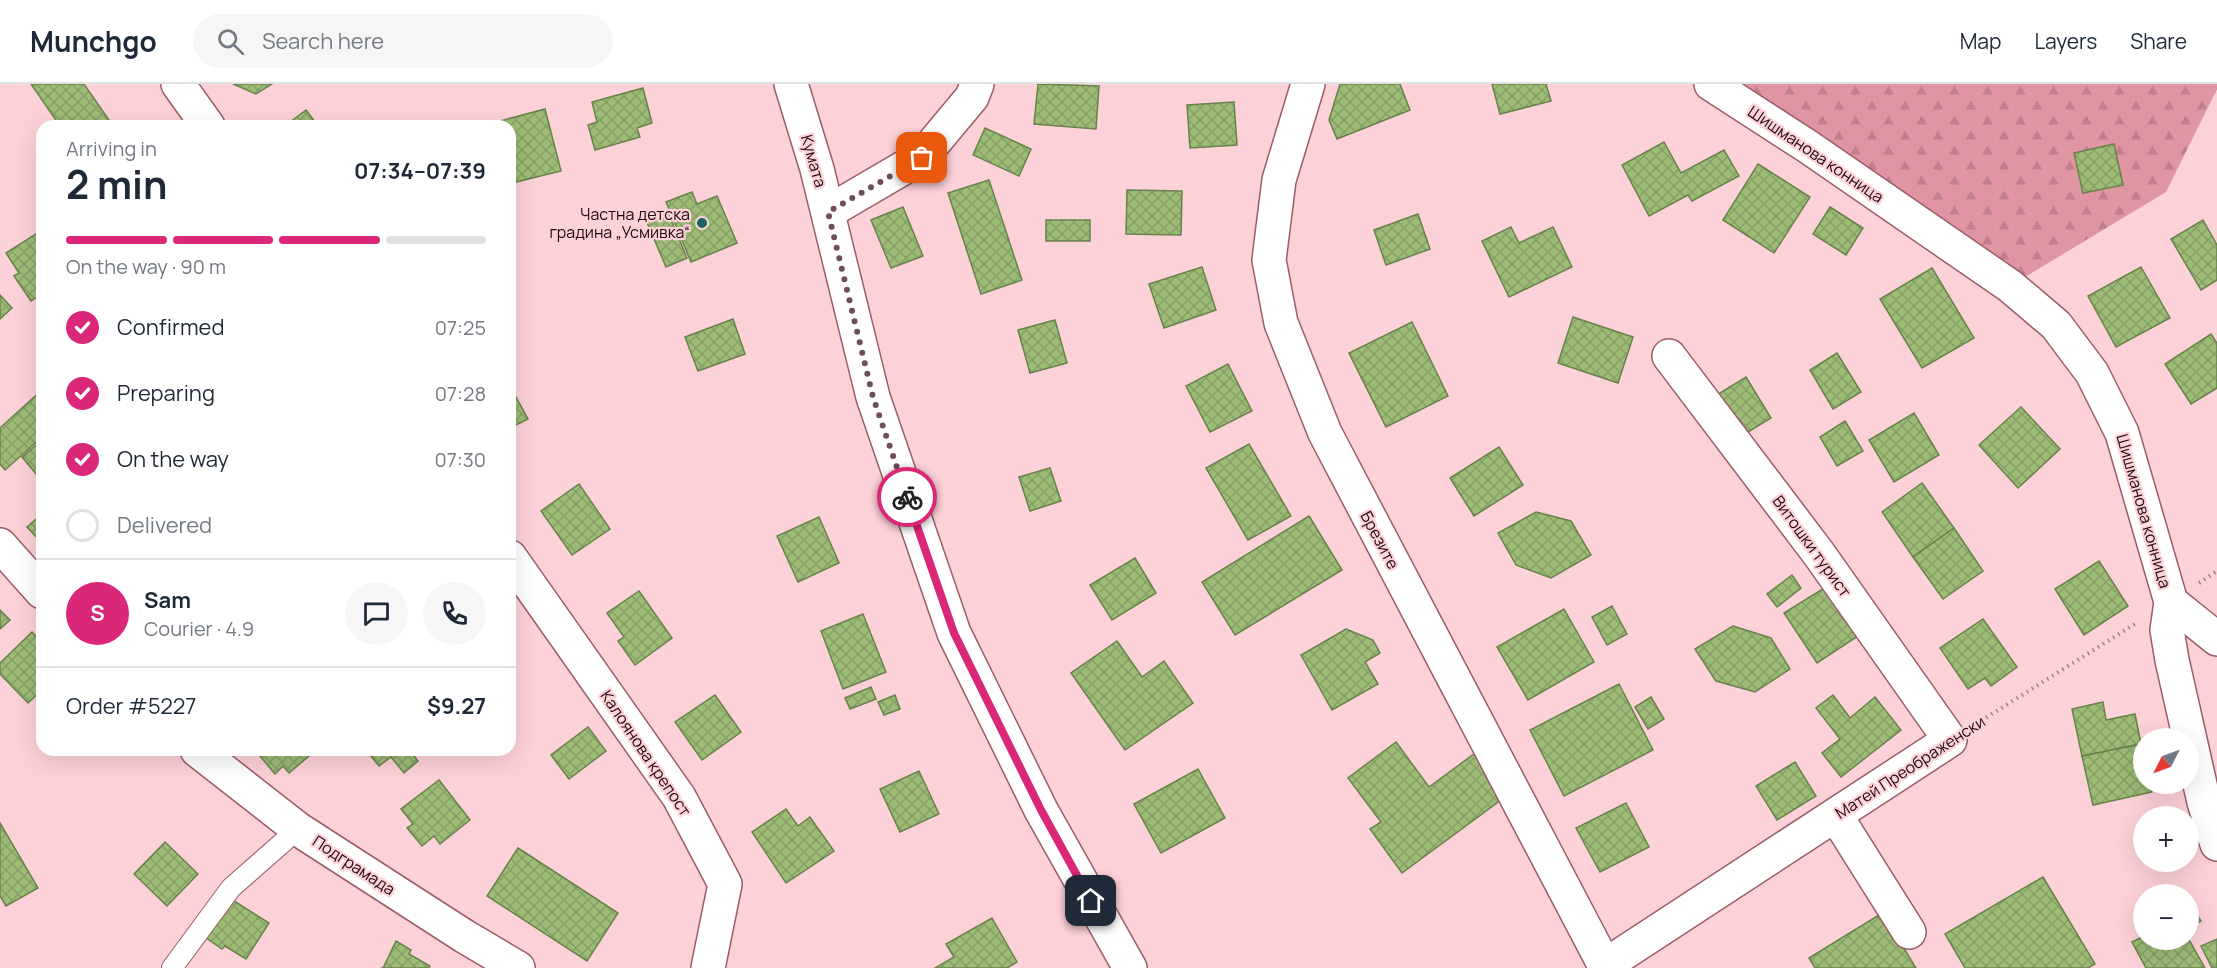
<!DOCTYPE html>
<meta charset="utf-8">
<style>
:root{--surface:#fff;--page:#f6f6f7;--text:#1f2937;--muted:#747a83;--line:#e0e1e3;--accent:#db2777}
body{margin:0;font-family:Manrope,sans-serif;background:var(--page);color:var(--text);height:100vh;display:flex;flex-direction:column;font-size:22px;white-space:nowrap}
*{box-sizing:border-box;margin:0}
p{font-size:20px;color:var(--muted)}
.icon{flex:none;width:33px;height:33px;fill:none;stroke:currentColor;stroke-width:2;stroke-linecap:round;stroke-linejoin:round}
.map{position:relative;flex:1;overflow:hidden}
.details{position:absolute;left:36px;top:36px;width:480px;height:636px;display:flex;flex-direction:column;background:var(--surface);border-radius:18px;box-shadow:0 6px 24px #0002}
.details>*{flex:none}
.needle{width:39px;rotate:228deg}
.controls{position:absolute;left:2133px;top:644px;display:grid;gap:12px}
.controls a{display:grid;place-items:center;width:66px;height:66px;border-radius:50%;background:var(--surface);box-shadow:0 6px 24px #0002;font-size:30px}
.pin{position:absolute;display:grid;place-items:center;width:51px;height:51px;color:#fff;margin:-26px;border-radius:12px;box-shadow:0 3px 9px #0006}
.courier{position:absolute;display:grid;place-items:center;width:60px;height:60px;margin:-30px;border:4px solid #db2777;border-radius:50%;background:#fff;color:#222;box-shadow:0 2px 8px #0007}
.summary em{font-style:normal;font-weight:700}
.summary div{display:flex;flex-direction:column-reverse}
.summary{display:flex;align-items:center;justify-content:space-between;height:102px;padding:0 30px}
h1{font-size:39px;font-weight:700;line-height:45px}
.bar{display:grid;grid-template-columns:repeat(4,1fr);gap:9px 6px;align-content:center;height:72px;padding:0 30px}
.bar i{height:8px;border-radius:4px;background:var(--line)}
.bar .active{background:var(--accent)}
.bar p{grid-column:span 4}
.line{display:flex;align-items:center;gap:15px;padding:0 30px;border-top:2px solid var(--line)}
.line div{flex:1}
.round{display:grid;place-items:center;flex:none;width:63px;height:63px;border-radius:32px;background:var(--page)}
ol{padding:0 30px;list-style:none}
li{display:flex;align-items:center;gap:18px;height:66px}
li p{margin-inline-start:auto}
li .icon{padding:6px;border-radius:50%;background:var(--accent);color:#fff;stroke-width:4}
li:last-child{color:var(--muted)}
li i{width:33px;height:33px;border:3px solid var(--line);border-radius:50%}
header{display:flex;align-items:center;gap:36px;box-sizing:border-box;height:84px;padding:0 30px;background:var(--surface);border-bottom:2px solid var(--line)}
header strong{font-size:28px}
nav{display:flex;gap:33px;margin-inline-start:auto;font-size:21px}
.search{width:420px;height:54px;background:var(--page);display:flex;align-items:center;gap:15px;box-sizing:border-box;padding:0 21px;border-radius:33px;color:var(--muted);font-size:22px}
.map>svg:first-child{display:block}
</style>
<header>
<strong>Munchgo</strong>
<div class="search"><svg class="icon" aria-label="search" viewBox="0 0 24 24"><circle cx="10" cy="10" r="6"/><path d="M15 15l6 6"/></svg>Search here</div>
<nav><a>Map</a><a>Layers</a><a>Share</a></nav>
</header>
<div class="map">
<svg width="2217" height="884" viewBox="0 0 2217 884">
<defs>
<pattern id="forest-firs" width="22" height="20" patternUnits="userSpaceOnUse" patternTransform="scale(1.5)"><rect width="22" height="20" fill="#e095a2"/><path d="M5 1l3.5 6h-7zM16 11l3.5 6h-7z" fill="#c07f8a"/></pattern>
<pattern id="building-cross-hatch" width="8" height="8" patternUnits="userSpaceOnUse" patternTransform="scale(1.5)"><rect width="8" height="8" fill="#9cbc76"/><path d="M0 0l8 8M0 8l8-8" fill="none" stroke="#86a065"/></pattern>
</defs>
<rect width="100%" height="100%" fill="#fdd1d8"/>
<polygon fill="url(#forest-firs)" points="1711,0 2217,0 2217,5 2166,108 2010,202"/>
<g fill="url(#building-cross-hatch)" stroke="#69814b" stroke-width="1.5">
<polygon points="31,0 84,0 113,42 60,42"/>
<polygon points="233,0 272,0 256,10"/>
<polygon points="1038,0 1099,2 1096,45 1034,40"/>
<polygon points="1340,0 1400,0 1410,26 1337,55 1329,36"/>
<polygon points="1492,0 1546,0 1551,17 1500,30"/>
<polygon points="643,4 652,39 637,44 640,53 595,66 588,41 597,38 592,18"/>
<polygon points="1234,18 1237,61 1190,64 1187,21"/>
<polygon points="545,25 561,87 516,98 510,76 510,42 501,42 500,37"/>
<polygon points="306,26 318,42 285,42"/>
<polygon points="985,44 1031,65 1019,92 973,71"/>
<polygon points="1664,58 1681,89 1724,66 1739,92 1692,117 1688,111 1649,132 1622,81"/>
<polygon points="2114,60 2123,101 2083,109 2074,69"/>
<polygon points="1758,80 1810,113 1774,169 1723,136"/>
<polygon points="989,96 1022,196 981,210 948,109"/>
<polygon points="1127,106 1182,107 1181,151 1126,150"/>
<polygon points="692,108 697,120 717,112 737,159 691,178 666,118"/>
<polygon points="903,123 923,172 891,184 871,136"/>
<polygon points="1830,123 1863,144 1846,171 1813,150"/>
<polygon points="667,126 687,174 666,183 646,136"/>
<polygon points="1418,130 1430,165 1386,181 1374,146"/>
<rect x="1046" y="136" width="44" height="21"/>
<polygon points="2203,136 2217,161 2217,196 2201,206 2171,155"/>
<polygon points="1511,143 1519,159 1553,143 1572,183 1509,213 1482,157"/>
<polygon points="42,146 42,210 31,217 14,192 19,189 6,169"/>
<polygon points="1202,183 1216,226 1164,244 1149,200"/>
<polygon points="2141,183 2170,234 2116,263 2088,212"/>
<polygon points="1932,184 1974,254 1922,284 1880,215"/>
<polygon points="0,211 12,224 0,235"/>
<polygon points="1573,233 1633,253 1618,299 1558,279"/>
<polygon points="733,235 745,270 698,287 685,253"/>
<polygon points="1055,236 1067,279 1030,289 1018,246"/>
<polygon points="1412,238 1448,312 1386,343 1349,269"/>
<polygon points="2211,250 2217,259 2217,304 2191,320 2165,280"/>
<polygon points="1837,269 1861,308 1833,325 1810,286"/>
<polygon points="1228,280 1252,327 1210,348 1186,302"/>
<polygon points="1746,293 1771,334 1740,353 1715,312"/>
<polygon points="510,302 528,335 510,344"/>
<polygon points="42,306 42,353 5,386 0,380 0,344"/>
<polygon points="2021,323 2060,365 2018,404 1979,361"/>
<polygon points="1914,329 1939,371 1894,398 1869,356"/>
<polygon points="1845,337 1863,367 1837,382 1820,353"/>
<polygon points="42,356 42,397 22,373"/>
<polygon points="1249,360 1291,432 1248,456 1206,384"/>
<polygon points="1499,363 1523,401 1474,432 1450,394"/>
<polygon points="1050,384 1061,417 1030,427 1019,393"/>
<polygon points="1922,399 1954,444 1913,473 1882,428"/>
<polygon points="579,400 610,445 572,471 541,427"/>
<polygon points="1536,428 1571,437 1591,471 1551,494 1516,481 1498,449"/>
<polygon points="42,430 42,459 27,443"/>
<polygon points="1309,432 1342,486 1235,551 1202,498"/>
<polygon points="819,433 839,479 798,498 777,452"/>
<polygon points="1954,444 1983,487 1943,515 1913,473"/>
<polygon points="1135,474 1156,509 1112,536 1090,501"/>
<polygon points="2099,477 2128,522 2084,551 2055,505"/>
<polygon points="1792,491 1801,504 1777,523 1767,510"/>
<polygon points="1829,501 1861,550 1817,579 1784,529"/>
<polygon points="639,507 672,554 635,581 618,557 624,553 607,529"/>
<polygon points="1612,522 1627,550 1607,561 1592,533"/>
<polygon points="1564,525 1594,578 1528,616 1497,563"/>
<polygon points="0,526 10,536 0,545"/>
<polygon points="863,530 886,588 843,605 821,547"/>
<polygon points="1983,535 2017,583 1991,602 1985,594 1968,605 1940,564"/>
<polygon points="1733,542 1771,554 1790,585 1755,608 1716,597 1695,565"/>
<polygon points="1346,545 1373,556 1380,569 1365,578 1378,600 1332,626 1301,571"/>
<polygon points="32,548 42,559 42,606 28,619 0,590 0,579"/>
<polygon points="1117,557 1142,593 1164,577 1193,619 1125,666 1071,589"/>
<polygon points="1619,600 1653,666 1564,712 1530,646"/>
<polygon points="871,603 876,615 850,625 845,614"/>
<polygon points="715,611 741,648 702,676 675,638"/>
<polygon points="895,611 900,625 884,631 878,618"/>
<polygon points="1833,611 1850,634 1875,613 1901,646 1841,693 1822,669 1840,655 1816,624"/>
<polygon points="1651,613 1664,635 1648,645 1635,623"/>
<polygon points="2103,618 2106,636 2135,630 2141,660 2082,672 2072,625"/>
<polygon points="588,643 606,667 569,695 551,671"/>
<polygon points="1396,658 1429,703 1478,667 1509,710 1402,789 1370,745 1381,738 1348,694"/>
<polygon points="2141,660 2144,699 2150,699 2152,708 2093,721 2082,672"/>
<polygon points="255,666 316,666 289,689 283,682 275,690"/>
<polygon points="366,666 409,666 418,677 404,689 391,673 379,682"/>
<polygon points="1795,678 1816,712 1777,736 1756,702"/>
<polygon points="1198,685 1225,734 1161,769 1134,720"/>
<polygon points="919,687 939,730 900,748 880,705"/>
<polygon points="439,696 470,736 440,760 434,752 422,762 407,744 413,740 401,725"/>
<polygon points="1626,719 1649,763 1600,788 1576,744"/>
<polygon points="786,725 798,742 810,733 834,767 786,799 752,748"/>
<polygon points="0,739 38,804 6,822 0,812"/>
<polygon points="165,758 198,790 167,822 134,790"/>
<polygon points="518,764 618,829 587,877 487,812"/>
<polygon points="2043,793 2095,880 2088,884 1965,884 1945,850"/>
<polygon points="231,815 269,839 246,875 225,862 222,865 205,853"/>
<polygon points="2188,815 2201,837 2188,844"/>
<polygon points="1882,829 1916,884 1815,884 1809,874"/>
<polygon points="992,834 1017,878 1007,884 935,884 954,873 946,860"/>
<polygon points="2144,852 2144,855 2188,854 2205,884 2146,884 2132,858"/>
<polygon points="2217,855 2217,884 2212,884 2201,862"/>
<polygon points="396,857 411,866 409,870 430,882 429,884 381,884 383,884"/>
</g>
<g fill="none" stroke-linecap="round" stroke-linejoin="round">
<defs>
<polyline id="service" points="172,884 231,804 298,745"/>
<g id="minor">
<polyline points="178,0 208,42"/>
<polyline points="1308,0 1279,96 1269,176 1281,239 1325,349 1606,884"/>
<polyline points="1711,0 1807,62 2010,202 2056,241 2092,289 2122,349 2171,518 2167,546 2172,576 2204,718 2217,760"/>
<polyline points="828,128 922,73 972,13 977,0"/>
<polyline points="0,461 42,508"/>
<polyline points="510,473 679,713 725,800 708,884"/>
<polyline points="2171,518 2217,555"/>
<polyline points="197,666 298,745 464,852 518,884"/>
<polyline points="1836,732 1909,848"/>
<polyline points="1604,882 1950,656 1819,470 1669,272"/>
</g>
<polyline id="secondary" points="791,0 817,85 873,313 954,549 1041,726 1130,884"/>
</defs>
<use href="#service" stroke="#9b5c67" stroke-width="22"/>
<use href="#minor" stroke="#9b5c67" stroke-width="36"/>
<use href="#secondary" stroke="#9b5c67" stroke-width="36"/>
<g stroke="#a37f86" stroke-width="4" stroke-dasharray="1.5 4.5" stroke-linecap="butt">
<polyline points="2199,499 2217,487"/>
<polyline points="1976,640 2135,540"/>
</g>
<use href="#service" stroke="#fff" stroke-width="20"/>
<use href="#minor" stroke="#fff" stroke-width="33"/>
<use href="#secondary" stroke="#fff" stroke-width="33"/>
</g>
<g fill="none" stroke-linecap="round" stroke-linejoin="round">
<polyline stroke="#6d4f55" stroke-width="6" stroke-dasharray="0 10.8" points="907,413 873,313 828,128 922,74"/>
<polyline stroke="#db2777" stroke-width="8" points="907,413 954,549 1041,726 1091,817"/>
</g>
<circle fill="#186560" stroke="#fdd1d8" stroke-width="2" cx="702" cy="139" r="6"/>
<g text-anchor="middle" stroke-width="4.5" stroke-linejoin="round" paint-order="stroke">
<g font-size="16" fill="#20090e" stroke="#fdd1d8">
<text transform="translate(1816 70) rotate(34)" y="6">Шишманова конница</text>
<text transform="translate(814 77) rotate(74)" y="6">Кумата</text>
<text transform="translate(2144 427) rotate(74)" y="6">Шишманова конница</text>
<text transform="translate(1380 456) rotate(62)" y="6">Брезите</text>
<text transform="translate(1812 462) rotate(54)" y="6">Витошки турист</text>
<text transform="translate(646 669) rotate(56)" y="6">Калоянова крепост</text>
<text transform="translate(1910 683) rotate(-33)" y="6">Матей Преображенски</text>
<text transform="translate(354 781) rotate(33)" y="6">Подграмада</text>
</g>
<g font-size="16" fill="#20090e" stroke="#fdd1d8" text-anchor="end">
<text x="690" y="136">Частна детска<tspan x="690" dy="18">градина „Усмивка“</tspan></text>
</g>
</g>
</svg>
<div class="controls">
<a><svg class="needle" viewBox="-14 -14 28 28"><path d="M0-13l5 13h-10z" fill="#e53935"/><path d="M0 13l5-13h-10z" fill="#747a83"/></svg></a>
<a>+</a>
<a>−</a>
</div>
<div class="pin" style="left:922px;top:74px;background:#ea580c"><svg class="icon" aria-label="bag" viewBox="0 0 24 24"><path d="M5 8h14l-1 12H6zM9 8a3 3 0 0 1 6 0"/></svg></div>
<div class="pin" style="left:1091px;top:817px;background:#1f2937"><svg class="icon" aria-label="home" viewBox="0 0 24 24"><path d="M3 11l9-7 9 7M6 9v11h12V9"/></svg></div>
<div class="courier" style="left:907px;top:413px"><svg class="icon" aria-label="bike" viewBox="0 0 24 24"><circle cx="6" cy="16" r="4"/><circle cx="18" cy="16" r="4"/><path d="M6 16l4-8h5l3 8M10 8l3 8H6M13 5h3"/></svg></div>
<section class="details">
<div class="summary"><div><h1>2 min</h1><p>Arriving in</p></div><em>07:34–07:39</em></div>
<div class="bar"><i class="active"></i><i class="active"></i><i class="active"></i><i></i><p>On the way · 90 m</p></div>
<ol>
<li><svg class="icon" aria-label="check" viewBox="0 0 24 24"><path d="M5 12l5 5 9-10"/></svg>Confirmed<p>07:25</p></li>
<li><svg class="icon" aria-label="check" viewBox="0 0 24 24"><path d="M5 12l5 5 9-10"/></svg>Preparing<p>07:28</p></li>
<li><svg class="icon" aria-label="check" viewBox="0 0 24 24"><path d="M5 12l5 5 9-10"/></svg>On the way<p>07:30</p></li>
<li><i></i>Delivered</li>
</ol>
<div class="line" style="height:108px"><b class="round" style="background:var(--accent);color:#fff">S</b><div><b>Sam</b><p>Courier · 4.9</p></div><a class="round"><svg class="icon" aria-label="chat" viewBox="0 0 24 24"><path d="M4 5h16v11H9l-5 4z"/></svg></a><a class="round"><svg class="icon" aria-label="phone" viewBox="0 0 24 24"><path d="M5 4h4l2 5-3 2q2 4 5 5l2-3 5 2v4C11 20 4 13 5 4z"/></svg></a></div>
<div class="line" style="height:78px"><div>Order #5227</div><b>$9.27</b></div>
</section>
</div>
